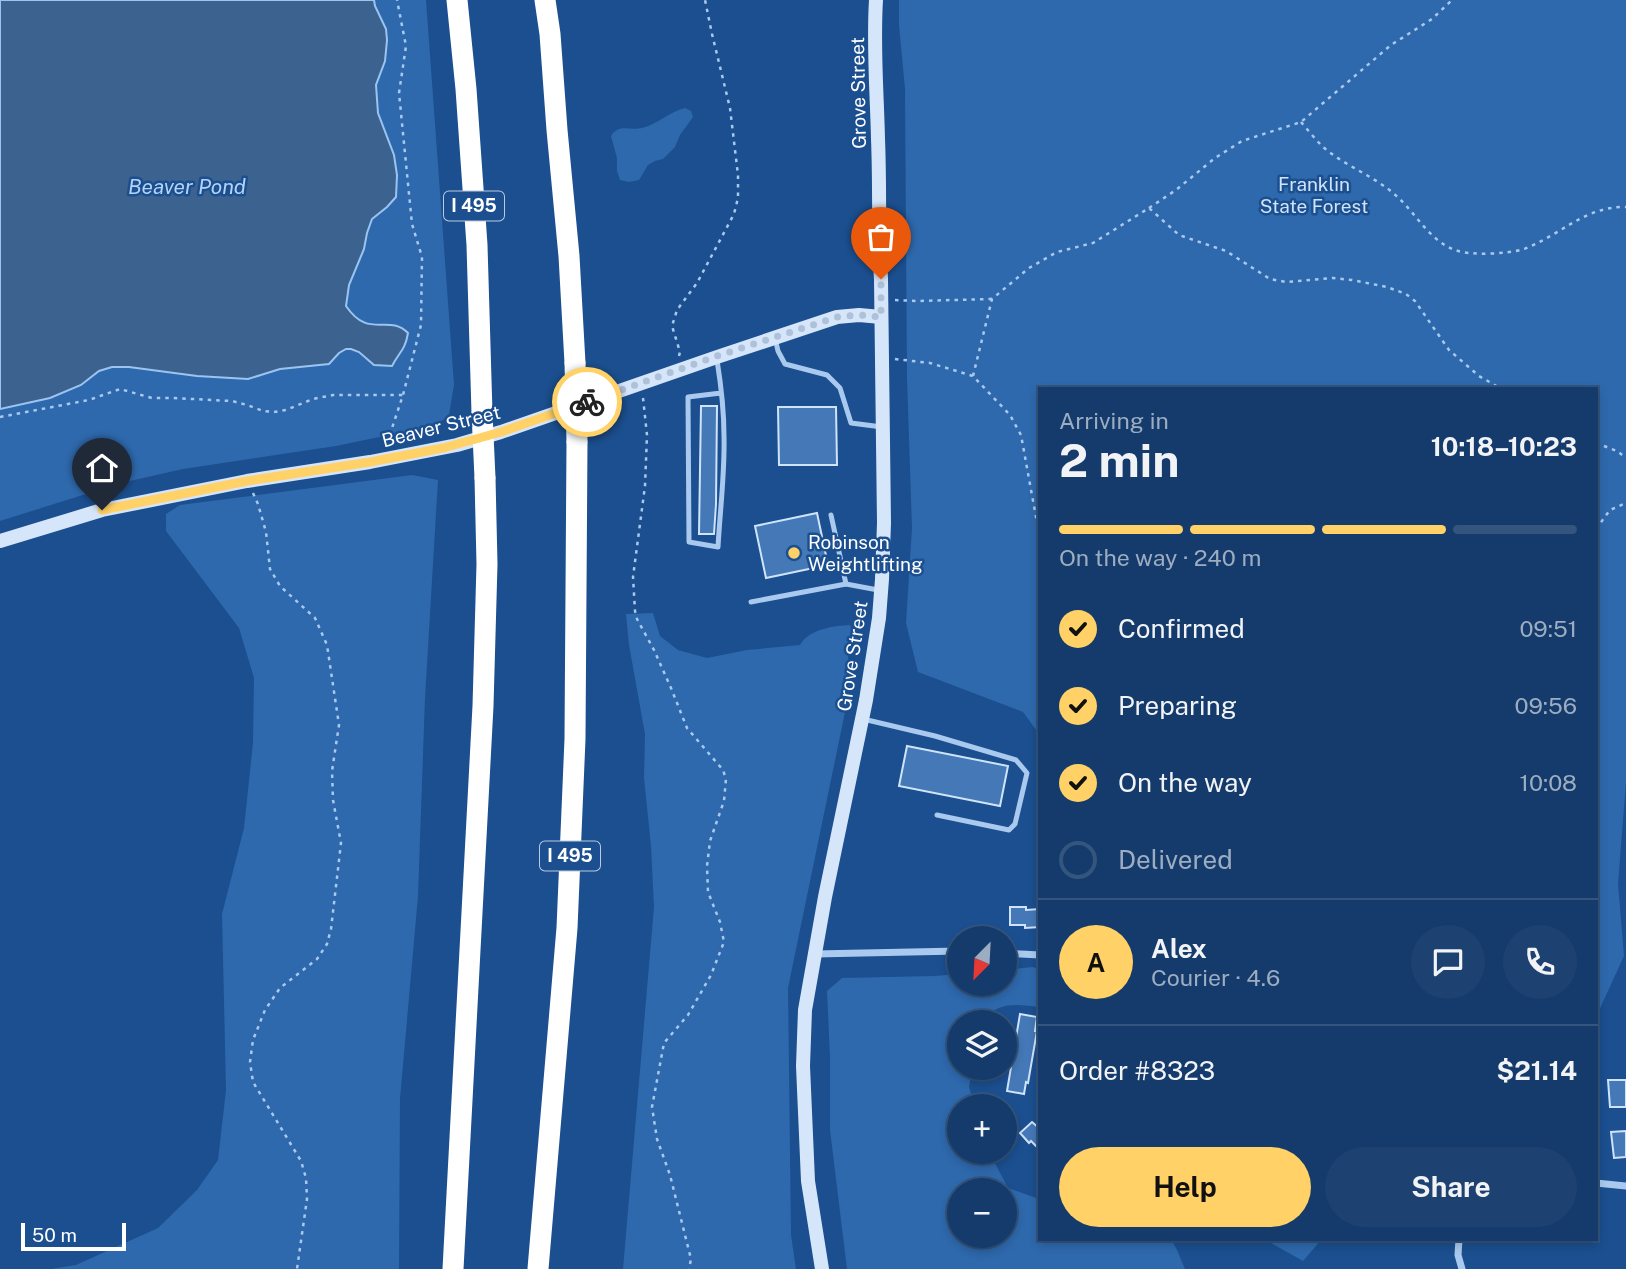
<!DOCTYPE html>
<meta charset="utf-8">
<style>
:root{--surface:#143b6b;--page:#1d4271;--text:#f1f3f6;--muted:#9dadc1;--line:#33557e;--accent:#ffd166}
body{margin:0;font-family:"Public Sans",sans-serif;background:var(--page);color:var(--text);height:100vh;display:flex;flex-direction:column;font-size:26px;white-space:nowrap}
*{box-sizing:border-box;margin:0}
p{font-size:23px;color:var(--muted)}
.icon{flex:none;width:38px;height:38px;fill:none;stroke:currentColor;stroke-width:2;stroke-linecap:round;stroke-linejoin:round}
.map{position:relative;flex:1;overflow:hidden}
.details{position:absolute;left:1038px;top:387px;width:560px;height:854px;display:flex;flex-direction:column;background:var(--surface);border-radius:0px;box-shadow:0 4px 10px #0003,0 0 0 2px var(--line)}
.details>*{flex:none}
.needle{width:46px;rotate:204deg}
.tools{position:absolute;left:947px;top:926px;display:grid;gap:14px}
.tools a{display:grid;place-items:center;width:70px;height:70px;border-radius:50%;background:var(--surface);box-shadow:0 4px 10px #0003,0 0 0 2px var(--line);font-size:35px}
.scale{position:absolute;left:21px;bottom:18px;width:105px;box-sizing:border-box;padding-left:7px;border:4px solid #fff;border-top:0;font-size:19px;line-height:24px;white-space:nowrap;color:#fff;-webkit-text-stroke:5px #1b4f8f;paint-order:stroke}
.pin{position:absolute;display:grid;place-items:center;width:60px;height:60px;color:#fff;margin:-72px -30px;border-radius:50% 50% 50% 0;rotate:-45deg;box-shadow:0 0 7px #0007}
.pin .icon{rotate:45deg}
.courier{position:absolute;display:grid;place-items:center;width:70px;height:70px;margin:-35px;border:5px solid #ffd166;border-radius:50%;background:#fff;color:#222;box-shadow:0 2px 9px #0007}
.overview em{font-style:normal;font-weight:700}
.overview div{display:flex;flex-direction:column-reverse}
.overview{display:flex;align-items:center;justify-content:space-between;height:119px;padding:0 21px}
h1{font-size:46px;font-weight:700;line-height:52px}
.bar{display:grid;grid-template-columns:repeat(4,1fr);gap:10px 7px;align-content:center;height:84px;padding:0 21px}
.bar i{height:9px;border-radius:5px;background:var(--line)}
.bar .active{background:var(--accent)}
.bar p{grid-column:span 4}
.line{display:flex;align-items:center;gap:18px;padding:0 21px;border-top:2px solid var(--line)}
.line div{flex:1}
.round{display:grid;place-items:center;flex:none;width:74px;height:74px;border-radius:37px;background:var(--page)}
ol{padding:0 21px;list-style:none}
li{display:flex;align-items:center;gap:21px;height:77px}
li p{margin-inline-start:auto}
li .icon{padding:7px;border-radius:50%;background:var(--accent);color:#111;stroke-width:4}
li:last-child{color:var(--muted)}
li i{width:38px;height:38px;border:4px solid var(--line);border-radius:50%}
.button{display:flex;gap:14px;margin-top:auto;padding:14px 21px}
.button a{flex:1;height:80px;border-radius:42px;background:var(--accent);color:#111;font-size:28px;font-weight:700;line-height:80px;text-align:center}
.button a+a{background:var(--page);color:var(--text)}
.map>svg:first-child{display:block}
</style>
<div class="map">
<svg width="1626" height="1269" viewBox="0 0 1626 1269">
<rect width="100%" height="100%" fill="#1b4f8f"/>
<g fill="#2e69ad" fill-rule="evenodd">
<path d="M374,0h52l28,385 -5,30 -15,12 -21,3 -77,16 -153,23 -62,14 -121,38v-112l50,-11 31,-13 18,-14 13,-4h17l68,9 51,3 32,-10 49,-5 10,-11 7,-4h5l8,3 15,13 20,-2 1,-5 -4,-34c-22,2 -32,1 -45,-18l3,-21 15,-36 3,-16 5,-14 15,-12 7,-52 -16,-42 -2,-28 9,-24 1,-32 -11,-23z"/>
<polygon points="899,0 1626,0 1626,782 1618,884 1624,956 1596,1017 1596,388 1040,388 1039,734 1023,712 918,672 906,623 912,528 907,378 905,89 899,25"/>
<path d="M685,108l6,3 2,6 -13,18 -5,12 -12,12 -8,2 -7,4 -9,15 -10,2 -9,-2 -3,-9v-13l-6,-22c8,-13 18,-5 31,-8 16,-4 27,-16 43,-20z"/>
<polygon points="412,475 438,480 425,698 418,896 400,1099 399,1269 51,1269 76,1265 158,1228 197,1190 218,1160 226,1090 222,914 244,828 253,743 254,678 239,628 166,531 166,514 180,505"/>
<path d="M653,613l7,23 18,14 29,8 40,-8 53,-5c9,-16 33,-19 50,-20l3,12 -5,20 3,26 -63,305 3,247 5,34h-173l31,-362 -3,-61 -7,-68 1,-44 -16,-89 -3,-31z"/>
<path d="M1033,967l6,3v37c-22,-3 -43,-6 -57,15h-23v46h13l-3,19 6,19h-16v46h30l19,36 31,11 1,40h131l6,11 8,19h-338l-17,-139v-73l-3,-66 15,-13 92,-2 25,-2v10h45l1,-14zM1004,1190v46h-45v-46z"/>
<polygon points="1264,1239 1322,1239 1303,1261"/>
</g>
<path fill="#3c6290" stroke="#9cc4f0" stroke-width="2" d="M0,0h374l1,6 11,23 1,11 -2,21 -9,24 2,28 16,42 3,20 -1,22 -9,10 -15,12 -5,14 -3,16 -15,36 -3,21c23,34 42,7 62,27 -3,18 -9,19 -16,33l-18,-1 -15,-13 -8,-3h-5l-7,4 -10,11 -49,5 -32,10 -51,-3 -68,-9h-17l-13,4 -18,14 -31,13 -50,11z"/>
<g fill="#4478b7" stroke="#cfe3fa" stroke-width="2">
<polygon points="701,406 717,406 716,504 714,534 699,534"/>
<polygon points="778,407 836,407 837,465 779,465"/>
<polygon points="817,513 828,565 766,578 755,526"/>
<polygon points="907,746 1008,766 1000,806 899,786"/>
<polygon points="1010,907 1026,907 1026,910 1040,909 1040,927 1025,928 1025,925 1010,925"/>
<polygon points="1020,1014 1037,1017 1035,1031 1037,1031 1028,1083 1026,1082 1024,1094 1007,1091"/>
<polygon points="1608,1080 1626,1080 1626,1107 1610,1107"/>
<polygon points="1032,1122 1040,1129 1040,1150 1031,1141 1029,1143 1020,1133"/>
<polygon points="1626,1131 1626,1157 1614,1158 1611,1132"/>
</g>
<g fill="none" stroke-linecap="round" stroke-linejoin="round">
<g stroke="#a9c9ee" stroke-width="2.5" stroke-dasharray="3.5 5" stroke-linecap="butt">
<path d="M1301,122c7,8 14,17 21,24 21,19 50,29 71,47 22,18 35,47 62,57 16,6 53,4 69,-1 37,-14 61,-43 102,-42"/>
<polyline points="1149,208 1176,190 1215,158 1242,141 1301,122 1391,45 1432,19 1452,0"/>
<polyline points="895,300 916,301 992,299"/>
<polyline points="679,356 680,352 672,326 677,310 697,283 734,214 738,198 738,175 730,108 712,34 705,0"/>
<polyline points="895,359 930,363 973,376 1010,415 1021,435 1040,539"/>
<polyline points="973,376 992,299 1029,268 1057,252 1093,243 1149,208 1179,235 1226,251 1270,279 1286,282 1333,278 1352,280 1387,287 1406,294 1415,301 1449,350 1479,376 1500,388"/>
<polyline points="643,398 647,435 645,486 633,577 635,611 637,619 654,650 671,688 687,728 723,770 726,779 724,801 710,841 707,866 708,892 720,922 724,942 711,975 688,1015 664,1043 652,1107 657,1139 670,1175 691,1259 689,1269"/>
<polyline points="0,417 89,400 120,389 152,398 172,398 232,401 247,405 263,411 274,412 286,410 313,399 333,395 403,395"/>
<polyline points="387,443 403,395 421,325 422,257 412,224 399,93 406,46 397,0"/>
<polyline points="1596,443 1617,451 1626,458"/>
<polyline points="253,493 258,504 266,532 270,569 280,586 315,618 327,645 339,725 332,771 333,800 341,843 331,929 327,944 317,959 280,988 265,1010 253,1040 250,1062 253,1082 301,1161 306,1178 307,1199 297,1269"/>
<polyline points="1596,529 1610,510 1626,503"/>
</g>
<g stroke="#a9c9ee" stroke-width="5">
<polyline points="775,338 778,351 785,364 827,375 840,388 851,423 882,427"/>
<path d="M717,360c4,25 7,51 7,76 1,37 -4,74 -6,111l-29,-5 -1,-145 33,-4"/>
<polyline points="831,515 846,584"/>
<polyline points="751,602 846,584 878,590"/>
<polyline points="863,719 935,736 1016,760 1027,773 1015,824 1009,830 937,815"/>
</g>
<g stroke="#a9c9ee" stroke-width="7">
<polyline points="1004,953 1040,955"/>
<polyline points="815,954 959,951"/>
<polyline points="1596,1183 1626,1186"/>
<polyline points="1459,1239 1458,1255 1462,1269"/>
</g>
<g stroke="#d6e6fa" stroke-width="14">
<polyline points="0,541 102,510 247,481 370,462 457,445 501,432 717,357 837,317 859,315 881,317"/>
<path d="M822,1269l-14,-88 -5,-115 2,-56 20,-113 41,-197 13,-82 3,-39 2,-56 -3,-244c-3,-47 -1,-93 -3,-140 -1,-46 -5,-92 -2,-139"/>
</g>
<g stroke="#fff" stroke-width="21">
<polyline points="457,0 466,89 477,245 482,413"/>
<polyline points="545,0 550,34 557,130 569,256 575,363"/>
<polyline points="453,1269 483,706 487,564 485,478"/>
<polyline points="538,1269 567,928 575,739 577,442"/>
</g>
<g stroke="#fff" stroke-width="21">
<polyline points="575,363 577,442"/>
<polyline points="482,413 485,478"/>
</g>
</g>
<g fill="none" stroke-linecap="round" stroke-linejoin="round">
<polyline stroke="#afc1d8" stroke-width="7" stroke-dasharray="0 12.6" points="587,402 717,356 837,317 859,315 881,317 881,279"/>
<polyline stroke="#ffd166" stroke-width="9" points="102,510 247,481 370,462 443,448 501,432 587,402"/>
</g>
<circle fill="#ffd166" stroke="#1b4f8f" stroke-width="2.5" cx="794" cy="553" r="7"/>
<g text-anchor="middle" stroke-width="5" stroke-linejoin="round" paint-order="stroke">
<g fill="#1b4f8f" stroke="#bbcadd" stroke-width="2">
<rect x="444" y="191.5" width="60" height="29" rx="5"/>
<rect x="540" y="841.5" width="60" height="29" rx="5"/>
</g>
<g font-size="18" font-weight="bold" fill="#fff">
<text x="474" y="212">I 495</text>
<text x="570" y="862">I 495</text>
</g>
<g font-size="19" fill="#fff" stroke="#1b4f8f">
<text transform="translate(858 93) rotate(-91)" y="7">Grove Street</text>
<text transform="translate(441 426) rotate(-14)" y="7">Beaver Street</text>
<text transform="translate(852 656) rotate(-81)" y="7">Grove Street</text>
</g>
<g font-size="19" fill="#cfe3fa" stroke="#1b4f8f">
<text x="1314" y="191">Franklin<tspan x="1314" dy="22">State Forest</tspan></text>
</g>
<g font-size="19" fill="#fff" stroke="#1b4f8f" text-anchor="start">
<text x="808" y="549">Robinson<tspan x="808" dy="22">Weightlifting</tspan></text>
</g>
<g font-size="21" font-style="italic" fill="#b5d3f5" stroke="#1b4f8f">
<text x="187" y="194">Beaver Pond</text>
</g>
</g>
</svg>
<div class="tools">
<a><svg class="needle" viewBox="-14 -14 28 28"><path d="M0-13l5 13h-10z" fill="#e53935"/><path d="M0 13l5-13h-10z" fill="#9dadc1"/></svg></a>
<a><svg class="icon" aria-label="layers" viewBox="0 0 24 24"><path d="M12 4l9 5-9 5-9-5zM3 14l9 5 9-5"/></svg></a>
<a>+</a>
<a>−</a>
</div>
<div class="scale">50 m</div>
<div class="pin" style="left:881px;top:279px;background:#ea580c"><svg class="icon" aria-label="bag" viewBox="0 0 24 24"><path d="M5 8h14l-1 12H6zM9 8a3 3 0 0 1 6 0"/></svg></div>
<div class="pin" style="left:102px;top:510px;background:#1f2937"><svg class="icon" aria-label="home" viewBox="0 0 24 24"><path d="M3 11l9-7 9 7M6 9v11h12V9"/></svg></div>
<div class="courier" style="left:587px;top:402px"><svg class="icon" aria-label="bike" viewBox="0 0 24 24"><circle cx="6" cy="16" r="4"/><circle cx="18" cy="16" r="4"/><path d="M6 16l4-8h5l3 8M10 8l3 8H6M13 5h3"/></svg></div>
<section class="details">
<div class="overview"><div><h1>2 min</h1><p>Arriving in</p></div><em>10:18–10:23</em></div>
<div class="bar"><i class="active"></i><i class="active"></i><i class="active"></i><i></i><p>On the way · 240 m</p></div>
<ol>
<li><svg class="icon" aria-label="check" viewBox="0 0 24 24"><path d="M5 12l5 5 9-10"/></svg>Confirmed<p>09:51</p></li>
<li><svg class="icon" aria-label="check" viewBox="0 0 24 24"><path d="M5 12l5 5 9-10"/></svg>Preparing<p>09:56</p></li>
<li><svg class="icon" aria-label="check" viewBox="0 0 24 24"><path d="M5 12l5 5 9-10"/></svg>On the way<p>10:08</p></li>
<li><i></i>Delivered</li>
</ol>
<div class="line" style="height:126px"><b class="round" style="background:var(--accent);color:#111">A</b><div><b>Alex</b><p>Courier · 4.6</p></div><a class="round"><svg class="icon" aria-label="chat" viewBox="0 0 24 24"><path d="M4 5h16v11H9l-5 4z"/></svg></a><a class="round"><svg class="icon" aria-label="phone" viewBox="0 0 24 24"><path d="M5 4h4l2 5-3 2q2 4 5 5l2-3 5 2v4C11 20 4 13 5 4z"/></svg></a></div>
<div class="line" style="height:91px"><div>Order #8323</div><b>$21.14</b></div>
<div class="button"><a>Help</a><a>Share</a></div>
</section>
</div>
